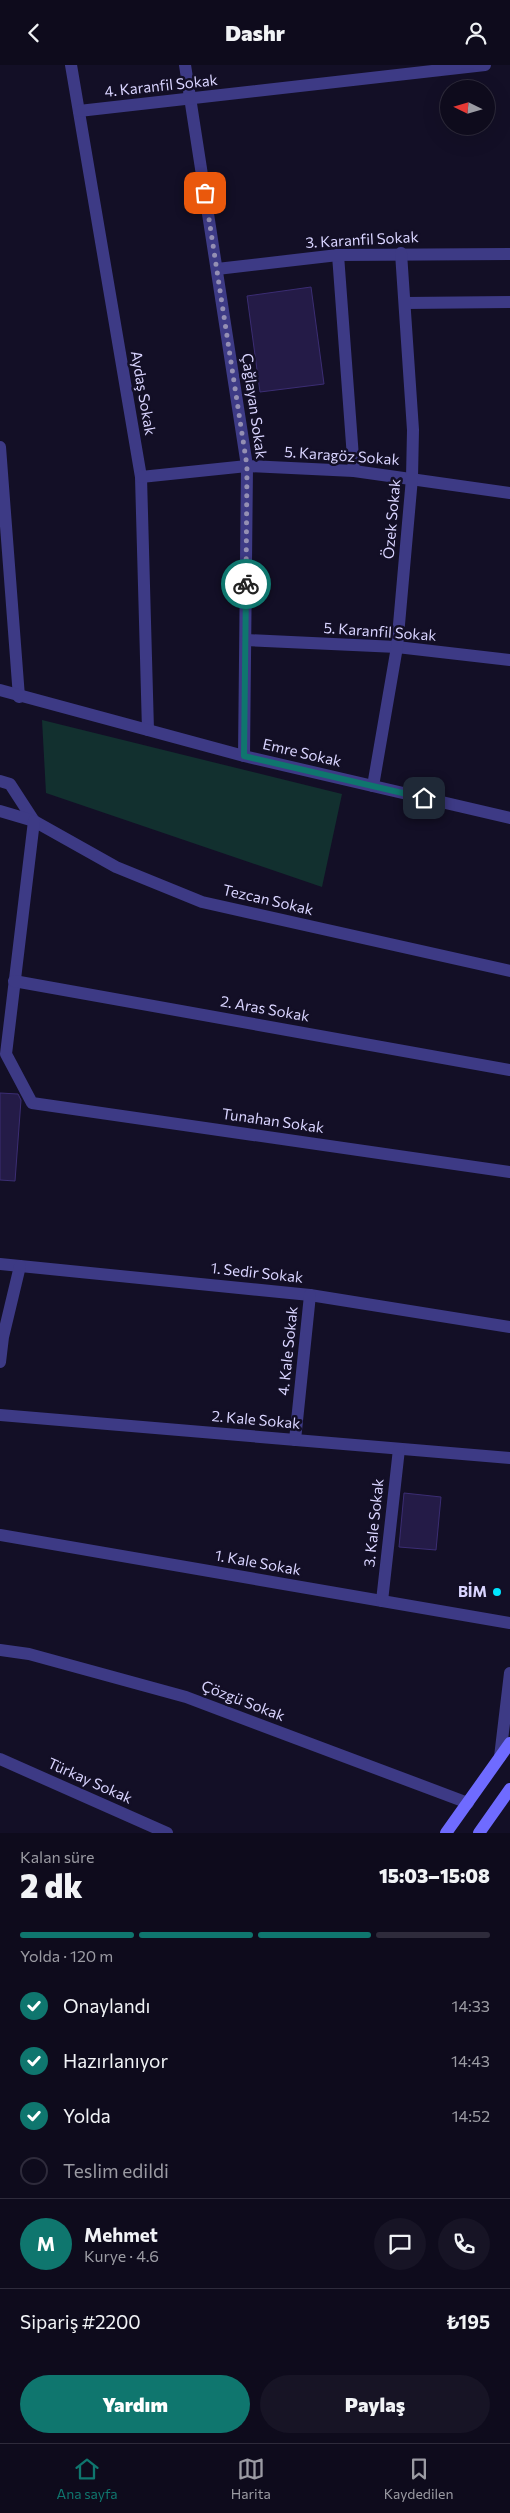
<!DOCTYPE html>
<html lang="tr">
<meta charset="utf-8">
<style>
:root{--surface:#0e0b1c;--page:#171425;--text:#f1f3f6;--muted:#9b9ba3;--line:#2e2b3b;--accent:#0f766e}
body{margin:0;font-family:Commissioner,sans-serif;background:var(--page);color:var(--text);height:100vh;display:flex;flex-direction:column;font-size:19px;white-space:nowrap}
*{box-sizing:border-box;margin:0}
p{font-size:16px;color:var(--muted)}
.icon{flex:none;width:28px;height:28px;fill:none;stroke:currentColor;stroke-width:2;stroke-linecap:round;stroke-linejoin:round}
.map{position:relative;height:1768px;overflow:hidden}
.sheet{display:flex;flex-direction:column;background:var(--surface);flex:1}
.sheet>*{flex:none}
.needle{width:32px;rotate:275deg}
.tools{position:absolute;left:440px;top:15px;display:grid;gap:10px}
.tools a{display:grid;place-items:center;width:55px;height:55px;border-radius:50%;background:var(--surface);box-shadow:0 5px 20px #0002,0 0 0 1px var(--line);font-size:25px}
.pin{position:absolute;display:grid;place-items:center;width:42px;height:42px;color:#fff;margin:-21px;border-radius:10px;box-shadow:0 2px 8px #0006}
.courier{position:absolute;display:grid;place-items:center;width:50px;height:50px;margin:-25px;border:4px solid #0f766e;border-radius:50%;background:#fff;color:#222;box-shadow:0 1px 6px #0007}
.head em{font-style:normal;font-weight:800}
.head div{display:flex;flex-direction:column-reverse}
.head{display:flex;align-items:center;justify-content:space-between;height:85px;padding:0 20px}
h1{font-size:32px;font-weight:800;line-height:38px}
.bar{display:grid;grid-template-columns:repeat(4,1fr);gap:8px 5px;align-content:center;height:60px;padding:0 20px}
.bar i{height:6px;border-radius:4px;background:var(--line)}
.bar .current{background:var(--accent)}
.bar p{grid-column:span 4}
.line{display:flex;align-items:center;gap:12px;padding:0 20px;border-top:1px solid var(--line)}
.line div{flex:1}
.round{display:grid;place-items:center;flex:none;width:52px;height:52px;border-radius:26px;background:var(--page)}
ol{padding:0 20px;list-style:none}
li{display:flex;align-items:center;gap:15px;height:55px}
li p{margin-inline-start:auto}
li .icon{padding:5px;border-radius:50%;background:var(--accent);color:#fff;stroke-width:4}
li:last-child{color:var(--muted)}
li i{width:28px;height:28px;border:2px solid var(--line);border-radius:50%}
.action{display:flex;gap:10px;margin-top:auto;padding:10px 20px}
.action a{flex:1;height:58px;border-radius:30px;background:var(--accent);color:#fff;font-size:20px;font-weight:800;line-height:58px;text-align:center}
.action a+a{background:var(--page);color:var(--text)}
header{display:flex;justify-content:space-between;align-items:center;height:65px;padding:0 20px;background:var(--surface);font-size:22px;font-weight:800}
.menu{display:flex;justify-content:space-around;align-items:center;height:70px;border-top:1px solid var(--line);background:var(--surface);font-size:14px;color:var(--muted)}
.menu a{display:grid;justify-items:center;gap:2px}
.menu .current{color:var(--accent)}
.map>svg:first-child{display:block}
</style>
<header><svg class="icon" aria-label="back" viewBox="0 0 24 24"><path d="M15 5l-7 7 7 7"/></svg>Dashr<svg class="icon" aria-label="person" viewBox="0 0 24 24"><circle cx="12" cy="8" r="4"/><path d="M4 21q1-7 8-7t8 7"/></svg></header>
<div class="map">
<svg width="510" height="1768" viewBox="0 0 510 1768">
<rect width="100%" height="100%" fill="#130f26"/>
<polygon fill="#12302f" points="42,655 342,729 322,822 46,728"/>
<g fill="#241b47" stroke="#3b2d73">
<polygon points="311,222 324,319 260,327 247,231"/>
<polygon points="0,1028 18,1029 21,1035 15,1116 0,1115"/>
<polygon points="404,1428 441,1432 436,1485 399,1482"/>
</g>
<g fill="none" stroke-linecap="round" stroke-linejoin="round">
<g stroke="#3d3a85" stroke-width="12">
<polyline points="71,0 141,412 148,665"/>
<polyline points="185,0 247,401 244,691"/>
<polyline points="79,46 485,0"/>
<polyline points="338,190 354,406"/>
<polyline points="217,204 338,190 510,189"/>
<polyline points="405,238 510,237"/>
<polyline points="0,382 19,632"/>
<polyline points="141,412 247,401 354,406 510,428"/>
<polyline points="246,575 397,582 510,595"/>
<polyline points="0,625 244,691 510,753"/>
<polyline points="0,716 10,719 34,756"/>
<polyline points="373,721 397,582 412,413 413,365 401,188"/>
<polyline points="0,746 34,756 116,802 202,837 510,906"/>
<polyline points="34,756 6,989 32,1038 510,1107"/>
<polyline points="14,916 510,1005"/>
<polyline points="0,1199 310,1230 510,1262"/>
<polyline points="0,1297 3,1272 20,1201"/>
<polyline points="0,1350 510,1393"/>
<polyline points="295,1375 310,1230"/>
<polyline points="0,1470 510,1558"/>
<polyline points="382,1536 399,1384"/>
<polyline points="0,1585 29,1589 186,1632 468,1738"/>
<polyline points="500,1692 510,1608"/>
<polyline points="0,1694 167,1768"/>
</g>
<g stroke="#6f6bff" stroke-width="12">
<polyline points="446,1768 510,1678"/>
<polyline points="479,1768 510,1724"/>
</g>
</g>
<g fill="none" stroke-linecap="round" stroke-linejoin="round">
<polyline stroke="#948fb3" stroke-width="5" stroke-dasharray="0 9" points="205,128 247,401 246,519"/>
<polyline stroke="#0f766e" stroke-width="6" points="246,519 244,691 424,733"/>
</g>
<circle fill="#00e5ff" stroke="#130f26" stroke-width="2" cx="497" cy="1527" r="5"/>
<g text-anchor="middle" stroke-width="5" stroke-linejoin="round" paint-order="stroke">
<g font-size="15" fill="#d9d4ff" stroke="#130f26">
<text transform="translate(161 21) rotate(-6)" y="5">4. Karanfil Sokak</text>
<text transform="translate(362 175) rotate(-3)" y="5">3. Karanfil Sokak</text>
<text transform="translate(143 328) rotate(80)" y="5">Aydaş Sokak</text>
<text transform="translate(254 341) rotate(82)" y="5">Çağlayan Sokak</text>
<text transform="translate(342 391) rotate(4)" y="5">5. Karagöz Sokak</text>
<text transform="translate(392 454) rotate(-85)" y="5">Özek Sokak</text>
<text transform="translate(380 567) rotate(4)" y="5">5. Karanfil Sokak</text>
<text transform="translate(302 688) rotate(13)" y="5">Emre Sokak</text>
<text transform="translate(268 835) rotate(13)" y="5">Tezcan Sokak</text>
<text transform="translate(265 944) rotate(10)" y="5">2. Aras Sokak</text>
<text transform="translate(273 1056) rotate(8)" y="5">Tunahan Sokak</text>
<text transform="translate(257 1208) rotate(6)" y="5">1. Sedir Sokak</text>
<text transform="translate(288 1286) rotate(-84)" y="5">4. Kale Sokak</text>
<text transform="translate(256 1355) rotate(5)" y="5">2. Kale Sokak</text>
<text transform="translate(374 1458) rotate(-84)" y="5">3. Kale Sokak</text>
<text transform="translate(258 1498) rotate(10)" y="5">1. Kale Sokak</text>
<text transform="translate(243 1636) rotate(21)" y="5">Çözgü Sokak</text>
<text transform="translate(90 1716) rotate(24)" y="5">Türkay Sokak</text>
</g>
<g font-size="15" font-weight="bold" fill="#d9d4ff" stroke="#130f26" text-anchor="end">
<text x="487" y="1532">BİM</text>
</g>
</g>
</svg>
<div class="tools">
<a><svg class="needle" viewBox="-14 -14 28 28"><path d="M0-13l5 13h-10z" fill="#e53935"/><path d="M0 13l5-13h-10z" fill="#9b9ba3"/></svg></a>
</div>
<div class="pin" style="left:205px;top:128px;background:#ea580c"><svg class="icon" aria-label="bag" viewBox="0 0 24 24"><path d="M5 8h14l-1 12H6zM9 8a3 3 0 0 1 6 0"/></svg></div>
<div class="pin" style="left:424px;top:733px;background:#1f2937"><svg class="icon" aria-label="home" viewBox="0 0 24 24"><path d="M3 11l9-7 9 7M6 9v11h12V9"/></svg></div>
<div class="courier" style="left:246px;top:519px"><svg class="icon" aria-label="bike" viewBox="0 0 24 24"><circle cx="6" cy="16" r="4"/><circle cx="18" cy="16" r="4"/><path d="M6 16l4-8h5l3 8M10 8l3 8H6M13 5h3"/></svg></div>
</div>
<section class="sheet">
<div class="head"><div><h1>2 dk</h1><p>Kalan süre</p></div><em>15:03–15:08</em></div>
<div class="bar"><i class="current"></i><i class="current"></i><i class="current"></i><i></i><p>Yolda · 120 m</p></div>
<ol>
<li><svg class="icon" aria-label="check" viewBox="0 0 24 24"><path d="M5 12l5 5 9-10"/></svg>Onaylandı<p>14:33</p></li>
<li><svg class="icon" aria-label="check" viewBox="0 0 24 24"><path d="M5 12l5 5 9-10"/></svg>Hazırlanıyor<p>14:43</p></li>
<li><svg class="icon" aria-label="check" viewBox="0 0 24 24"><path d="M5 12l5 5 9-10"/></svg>Yolda<p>14:52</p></li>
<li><i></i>Teslim edildi</li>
</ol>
<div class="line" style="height:90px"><b class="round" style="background:var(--accent);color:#fff">M</b><div><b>Mehmet</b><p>Kurye · 4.6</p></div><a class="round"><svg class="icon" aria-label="chat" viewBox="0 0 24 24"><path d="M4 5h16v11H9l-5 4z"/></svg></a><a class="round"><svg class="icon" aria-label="phone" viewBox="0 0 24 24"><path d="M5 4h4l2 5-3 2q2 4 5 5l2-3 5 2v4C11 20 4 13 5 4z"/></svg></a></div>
<div class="line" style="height:65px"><div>Sipariş #2200</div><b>₺195</b></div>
<div class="action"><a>Yardım</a><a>Paylaş</a></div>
</section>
<nav class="menu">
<a class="current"><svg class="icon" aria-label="home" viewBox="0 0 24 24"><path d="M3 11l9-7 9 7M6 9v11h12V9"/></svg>Ana sayfa</a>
<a><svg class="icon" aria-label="map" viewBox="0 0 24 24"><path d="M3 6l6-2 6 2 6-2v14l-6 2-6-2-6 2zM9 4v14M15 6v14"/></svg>Harita</a>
<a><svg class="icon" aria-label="saved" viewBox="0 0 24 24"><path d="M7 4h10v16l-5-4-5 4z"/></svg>Kaydedilen</a>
</nav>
